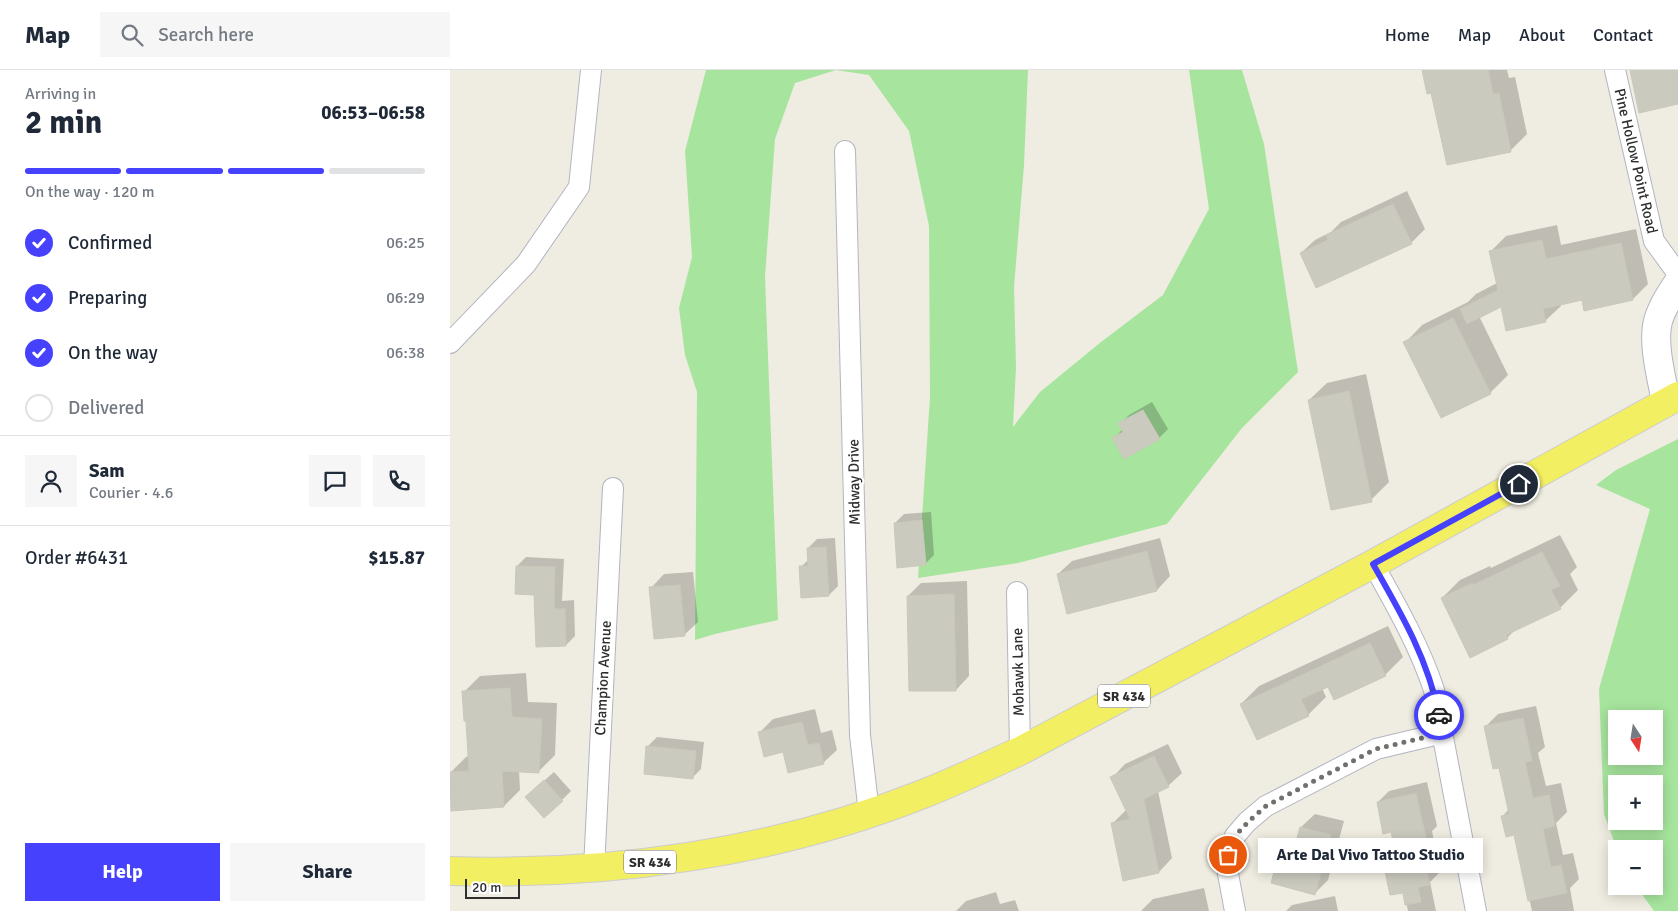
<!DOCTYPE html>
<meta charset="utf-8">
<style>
:root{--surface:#fff;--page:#f6f6f7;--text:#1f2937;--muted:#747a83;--line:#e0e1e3;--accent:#4541fc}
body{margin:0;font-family:Signika,sans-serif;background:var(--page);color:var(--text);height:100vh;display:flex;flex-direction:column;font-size:19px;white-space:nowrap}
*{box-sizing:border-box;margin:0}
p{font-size:16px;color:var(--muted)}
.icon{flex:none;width:28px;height:28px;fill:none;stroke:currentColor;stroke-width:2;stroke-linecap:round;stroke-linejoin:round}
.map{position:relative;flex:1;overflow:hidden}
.sheet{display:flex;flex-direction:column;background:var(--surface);width:450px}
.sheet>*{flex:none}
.needle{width:32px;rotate:168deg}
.controls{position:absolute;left:1158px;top:640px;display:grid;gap:10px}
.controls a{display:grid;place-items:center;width:55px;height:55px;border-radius:0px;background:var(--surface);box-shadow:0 2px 12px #0003;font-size:25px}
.scale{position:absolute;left:15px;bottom:12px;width:55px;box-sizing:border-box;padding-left:5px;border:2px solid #2e2e2e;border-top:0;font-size:14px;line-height:18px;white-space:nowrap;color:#2e2e2e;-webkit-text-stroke:4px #fff;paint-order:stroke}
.pin{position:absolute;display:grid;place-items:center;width:42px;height:42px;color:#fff;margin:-21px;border:2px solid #fff;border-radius:50%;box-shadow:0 1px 5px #0007}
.courier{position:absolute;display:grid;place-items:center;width:50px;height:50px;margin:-25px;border:4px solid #4541fc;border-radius:50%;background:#fff;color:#222;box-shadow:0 1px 6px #0007}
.bubble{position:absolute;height:35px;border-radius:0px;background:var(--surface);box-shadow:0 2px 12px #0003;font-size:16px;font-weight:800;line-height:35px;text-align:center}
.overview em{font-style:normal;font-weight:800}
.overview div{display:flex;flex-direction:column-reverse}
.overview{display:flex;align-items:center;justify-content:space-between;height:85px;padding:0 25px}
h1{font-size:32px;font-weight:800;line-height:38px}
.bar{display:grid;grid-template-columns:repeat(4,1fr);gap:8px 5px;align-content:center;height:60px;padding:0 25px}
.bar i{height:6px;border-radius:4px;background:var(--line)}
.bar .current{background:var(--accent)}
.bar p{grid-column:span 4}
.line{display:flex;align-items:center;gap:12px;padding:0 25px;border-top:1px solid var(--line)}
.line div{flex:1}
.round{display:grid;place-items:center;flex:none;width:52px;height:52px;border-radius:0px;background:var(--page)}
ol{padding:0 25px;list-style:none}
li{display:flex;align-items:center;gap:15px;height:55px}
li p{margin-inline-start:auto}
li .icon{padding:5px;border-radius:50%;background:var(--accent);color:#fff;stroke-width:4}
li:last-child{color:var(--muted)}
li i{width:28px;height:28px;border:2px solid var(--line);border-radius:50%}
.button{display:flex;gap:10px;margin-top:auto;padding:10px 25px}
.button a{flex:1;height:58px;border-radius:0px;background:var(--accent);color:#fff;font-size:20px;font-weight:800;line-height:58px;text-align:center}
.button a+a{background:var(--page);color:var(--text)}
header{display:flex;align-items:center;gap:30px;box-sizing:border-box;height:70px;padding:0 25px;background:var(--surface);border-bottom:1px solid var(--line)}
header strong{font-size:24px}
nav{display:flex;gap:28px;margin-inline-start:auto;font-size:18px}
.search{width:350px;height:45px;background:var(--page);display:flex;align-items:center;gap:12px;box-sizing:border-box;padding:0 18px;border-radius:0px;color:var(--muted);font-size:19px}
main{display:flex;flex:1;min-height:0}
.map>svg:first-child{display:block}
</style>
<header>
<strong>Map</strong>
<div class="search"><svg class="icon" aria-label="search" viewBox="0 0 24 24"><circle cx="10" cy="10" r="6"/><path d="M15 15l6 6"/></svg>Search here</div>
<nav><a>Home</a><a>Map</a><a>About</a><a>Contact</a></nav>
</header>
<main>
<section class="sheet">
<div class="overview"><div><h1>2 min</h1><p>Arriving in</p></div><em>06:53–06:58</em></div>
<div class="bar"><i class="current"></i><i class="current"></i><i class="current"></i><i></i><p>On the way · 120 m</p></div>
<ol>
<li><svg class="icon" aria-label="check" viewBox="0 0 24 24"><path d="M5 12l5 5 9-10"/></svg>Confirmed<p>06:25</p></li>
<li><svg class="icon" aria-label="check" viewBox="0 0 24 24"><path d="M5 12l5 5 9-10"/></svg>Preparing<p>06:29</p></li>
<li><svg class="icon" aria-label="check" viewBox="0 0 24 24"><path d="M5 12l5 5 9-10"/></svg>On the way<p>06:38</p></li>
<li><i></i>Delivered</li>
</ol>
<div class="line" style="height:90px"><a class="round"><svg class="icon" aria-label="person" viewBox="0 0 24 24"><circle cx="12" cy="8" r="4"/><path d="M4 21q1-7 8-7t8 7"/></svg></a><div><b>Sam</b><p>Courier · 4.6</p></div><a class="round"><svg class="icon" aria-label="chat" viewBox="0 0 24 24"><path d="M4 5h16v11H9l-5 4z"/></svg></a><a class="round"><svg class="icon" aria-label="phone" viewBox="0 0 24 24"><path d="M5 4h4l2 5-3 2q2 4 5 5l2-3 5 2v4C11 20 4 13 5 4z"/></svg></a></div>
<div class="line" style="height:65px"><div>Order #6431</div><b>$15.87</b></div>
<div class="button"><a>Help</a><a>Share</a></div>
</section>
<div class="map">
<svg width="1228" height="841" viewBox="0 0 1228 841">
<rect width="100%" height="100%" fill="#efece1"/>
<g fill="#a7e59e" fill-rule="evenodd">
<polygon points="256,0 578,0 574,95 564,217 566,297 563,357 590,322 651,272 713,225 759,139 739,0 792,0 814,74 848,302 792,358 717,454 568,493 468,508 480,327 479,156 459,61 419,5 386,0 345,13 325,69 315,207 328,550 265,564 245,570 247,322 235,285 229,238 242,187 235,81"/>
<path d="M1228,369v472h-24l-18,-25h18v-37h-37l-13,-35 -5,-125 51,-180 -54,-24 20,-15zM1166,649h38v37h-38zM1166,714h38v37h-38z"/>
</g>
<g fill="#0003">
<polygon points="973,0 1057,0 1059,8 1065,7 1077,64 1061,80 998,94 982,21"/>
<polygon points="957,121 975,159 961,173 851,183 865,170 881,162 891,152"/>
<polygon points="1107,155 1111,175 1186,159 1198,214 1183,229 1133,229 1110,234 1111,236 1095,251 1052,235 1029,246 1058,305 1040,323 955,273 972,255 1018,232 1026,224 1047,213 1041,181 1056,166"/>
<polygon points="916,304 939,412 921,430 859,330 877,313"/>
<polygon points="702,332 718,359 709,368 664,368 673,359 670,354 679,345"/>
<polygon points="481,442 484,485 475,494 445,453 454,444"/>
<polygon points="1110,465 1127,497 1120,504 1128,520 1110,538 1066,559 1057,568 992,528 1010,510 1040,496 1041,498"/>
<polygon points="385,468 388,516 379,525 351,497 359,489 358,478 367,469"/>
<polygon points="710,468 720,506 707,520 608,504 622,491"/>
<polygon points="76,487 114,489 112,531 124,530 125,566 116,575 67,496"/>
<polygon points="243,502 248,552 234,565 201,518 214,504"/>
<polygon points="517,511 519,606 506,620 458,526 471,513"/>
<polygon points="938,556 953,587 935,605 878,615 872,618 876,627 858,645 791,634 809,616"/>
<polygon points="76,603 78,632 107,633 105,685 89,701 69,700 70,720 54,736 2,739 0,703 16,687 20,686 14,622 30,606"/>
<polygon points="1086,636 1095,677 1088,683 1096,716 1111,713 1117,742 1106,753 1113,785 1123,783 1129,809 1120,818 1124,841 1082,841 1065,764 1053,746 1059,739 1050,697 1035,657 1048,644"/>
<polygon points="365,639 371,663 382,660 387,680 373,693 334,681 309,663 323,649"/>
<polygon points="207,667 254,672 251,699 242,708 198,676"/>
<polygon points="718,674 732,703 718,716 708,721 722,788 709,802 674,809 662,754 677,739 662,708 675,694"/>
<polygon points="104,702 121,721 112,730 86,718"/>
<polygon points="977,712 987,756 982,761 990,802 980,812 986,841 958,841 954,821 936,797 947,786 942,761 928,732 939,721"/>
<polygon points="865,744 894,751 878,810 864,824 829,788 842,774 846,775 851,757"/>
<polygon points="754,818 759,841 691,841 703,829"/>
<polygon points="546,822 550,834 565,830 569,841 506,841 516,831"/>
<polygon points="885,826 888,841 836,841 842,835"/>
</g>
<g fill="#cbcabf" stroke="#cbc8ba">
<polygon points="972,0 1038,0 1043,24 1049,23 1061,82 997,95 981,23 977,24"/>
<polygon points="1180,0 1228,0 1228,34 1189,43"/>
<polygon points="943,134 962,174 866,218 850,183 878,170 876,165"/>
<polygon points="1092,170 1096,189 1171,173 1183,230 1134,241 1132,230 1093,239 1096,252 1056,261 1051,237 1017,254 1010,239 1048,220 1039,181"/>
<polygon points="1003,248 1041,324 991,348 953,272"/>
<polygon points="899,321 922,432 881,440 858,330"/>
<polygon points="693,340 710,369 674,389 662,368 673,362 668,353"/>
<polygon points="472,450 476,495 447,498 444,453"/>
<polygon points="376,477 379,526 351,528 349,496 358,496 357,478"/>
<polygon points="697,481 707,521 617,544 607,504"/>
<polygon points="1092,482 1110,516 1101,520 1111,539 1056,565 1058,569 1020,588 991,528 1022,513 1023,515"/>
<polygon points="66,496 105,497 104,539 115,539 116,576 86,577 84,525 65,524"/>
<polygon points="230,515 235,566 204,569 199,517"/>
<polygon points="504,524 506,621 459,621 457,526"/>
<polygon points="920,573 936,606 884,630 878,617 851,629 859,646 807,670 790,634"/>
<polygon points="60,618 62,647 92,649 89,703 52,701 54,737 1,741 0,702 19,701 16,651 14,651 12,621"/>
<polygon points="1073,648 1082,691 1075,692 1083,728 1099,725 1105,756 1093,759 1101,797 1111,795 1117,823 1078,831 1064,765 1056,767 1051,746 1059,744 1049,698 1043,699 1034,656"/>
<polygon points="352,652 358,675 369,673 374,694 338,703 333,682 314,687 308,662"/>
<polygon points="196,676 246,681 243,709 194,704"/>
<polygon points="704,686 719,717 694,729 709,803 673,811 661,753 680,749 660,707"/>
<polygon points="94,710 113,731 94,748 75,727"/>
<polygon points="966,723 976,768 970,769 980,815 968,817 971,832 955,835 953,823 940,825 934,797 948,794 941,762 933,764 927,732"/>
<polygon points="850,757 881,765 865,825 821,813 828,787 841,791"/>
</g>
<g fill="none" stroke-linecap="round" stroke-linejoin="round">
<defs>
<g id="street">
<polyline points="1165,0 1204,171 1228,204"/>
<polyline points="395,81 410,665 419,743"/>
<polyline points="0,273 76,194 129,117 141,0"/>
<path d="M923,494c23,41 46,81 61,126l42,221"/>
<polyline points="567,522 570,681"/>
<polyline points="144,798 163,418"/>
<polyline points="785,841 778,804 778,785 785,766 797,752 816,736 926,679 993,663"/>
</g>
<path id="secondary" d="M1216,332c-4,-23 -14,-58 -8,-81 4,-14 12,-26 20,-38"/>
<path id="primary" d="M0,801c160,5 324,-18 473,-77 33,-13 65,-28 97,-43l353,-187 305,-168"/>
</defs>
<use href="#street" stroke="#b4b4c1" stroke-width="22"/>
<use href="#secondary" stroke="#b4b4c1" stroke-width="30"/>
<use href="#primary" stroke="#cdcdcd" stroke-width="30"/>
<use href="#street" stroke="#fff" stroke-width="20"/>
<use href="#secondary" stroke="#fff" stroke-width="28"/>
<use href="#primary" stroke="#f3ef62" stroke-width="28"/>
</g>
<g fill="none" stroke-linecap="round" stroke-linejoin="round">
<polyline stroke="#72706d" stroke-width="5" stroke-dasharray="0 9" points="778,785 785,766 798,752 816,736 926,679 993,663 989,645"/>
<path stroke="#4541fc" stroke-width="6" d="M989,645c-11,-56 -38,-102 -66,-151l146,-80"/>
</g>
<g text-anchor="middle" stroke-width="4.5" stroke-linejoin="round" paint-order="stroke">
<g fill="#fff" stroke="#6d6d6d" stroke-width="1">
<rect x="648" y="614.5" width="52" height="23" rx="4"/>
<rect x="174" y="780.5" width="52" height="23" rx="4"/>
</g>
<g font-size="14" font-weight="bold" fill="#2e2e2e">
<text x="674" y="631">SR 434</text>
<text x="200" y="797">SR 434</text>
</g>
<g font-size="15" fill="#2e2e2e" stroke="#fff">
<text transform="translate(1186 91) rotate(77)" y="5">Pine Hollow Point Road</text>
<text transform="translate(404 412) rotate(-91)" y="5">Midway Drive</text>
<text transform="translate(568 602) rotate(-91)" y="5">Mohawk Lane</text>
<text transform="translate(153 608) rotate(-87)" y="5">Champion Avenue</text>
</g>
</g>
</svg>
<div class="controls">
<a><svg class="needle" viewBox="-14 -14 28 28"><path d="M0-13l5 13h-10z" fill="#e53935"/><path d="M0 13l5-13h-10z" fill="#747a83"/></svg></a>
<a>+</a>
<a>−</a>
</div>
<div class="scale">20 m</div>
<div class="pin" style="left:778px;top:785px;background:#ea580c"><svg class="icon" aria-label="bag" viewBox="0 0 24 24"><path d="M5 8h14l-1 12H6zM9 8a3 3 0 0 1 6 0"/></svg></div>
<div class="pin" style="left:1069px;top:414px;background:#1f2937"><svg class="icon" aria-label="home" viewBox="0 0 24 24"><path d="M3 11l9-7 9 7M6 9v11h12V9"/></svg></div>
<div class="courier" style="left:989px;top:645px"><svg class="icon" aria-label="car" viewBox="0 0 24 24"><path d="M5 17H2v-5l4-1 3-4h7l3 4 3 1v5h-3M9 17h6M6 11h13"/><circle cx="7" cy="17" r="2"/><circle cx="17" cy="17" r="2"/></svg></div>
<div class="bubble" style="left:808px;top:768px;width:225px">Arte Dal Vivo Tattoo Studio</div>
</div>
</main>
